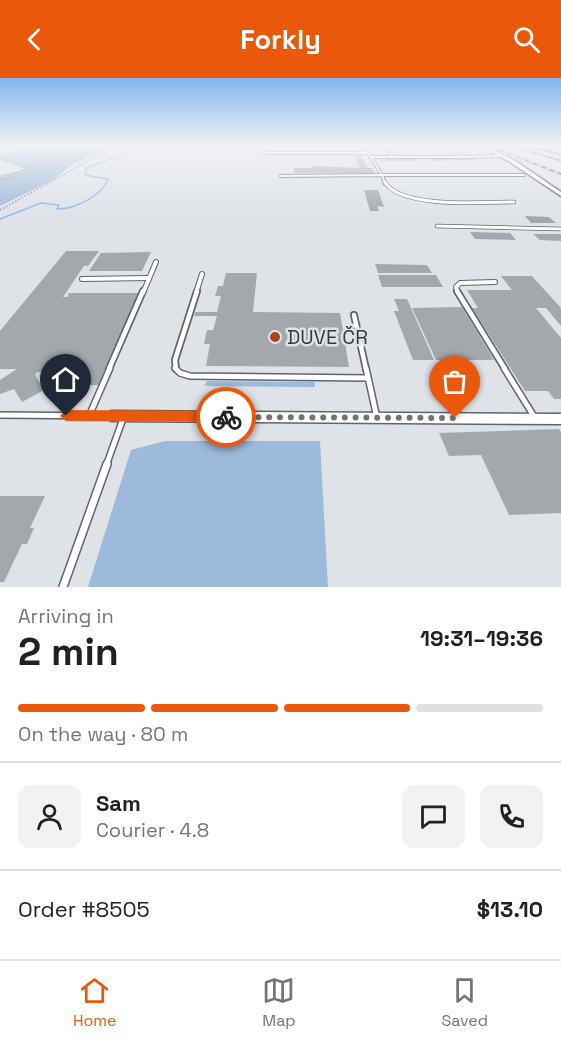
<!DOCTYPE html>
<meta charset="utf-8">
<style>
:root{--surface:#fff;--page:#f2f2f2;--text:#202124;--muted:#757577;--line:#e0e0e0;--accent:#ea580c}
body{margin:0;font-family:"Space Grotesk",sans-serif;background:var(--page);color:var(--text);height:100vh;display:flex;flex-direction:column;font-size:22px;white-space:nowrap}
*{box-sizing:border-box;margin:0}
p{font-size:20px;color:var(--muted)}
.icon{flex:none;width:33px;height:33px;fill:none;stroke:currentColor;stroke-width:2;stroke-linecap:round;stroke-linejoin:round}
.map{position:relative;height:509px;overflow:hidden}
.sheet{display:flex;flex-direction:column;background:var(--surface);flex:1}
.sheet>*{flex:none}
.pin{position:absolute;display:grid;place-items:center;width:51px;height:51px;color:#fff;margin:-62px -26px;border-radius:50% 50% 50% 0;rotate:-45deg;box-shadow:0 0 6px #0007}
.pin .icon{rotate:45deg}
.courier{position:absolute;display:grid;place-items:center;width:60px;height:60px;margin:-30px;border:4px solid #ea580c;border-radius:50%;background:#fff;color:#222;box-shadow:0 2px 8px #0007}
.overview em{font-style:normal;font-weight:800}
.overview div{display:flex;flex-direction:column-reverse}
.overview{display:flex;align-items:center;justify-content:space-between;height:102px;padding:0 18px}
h1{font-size:39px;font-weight:800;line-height:45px}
.bar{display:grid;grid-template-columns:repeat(4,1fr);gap:9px 6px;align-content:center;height:72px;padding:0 18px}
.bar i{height:8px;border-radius:4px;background:var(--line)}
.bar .active{background:var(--accent)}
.bar p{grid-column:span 4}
.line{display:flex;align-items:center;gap:15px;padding:0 18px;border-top:2px solid var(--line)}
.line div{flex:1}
.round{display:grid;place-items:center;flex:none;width:63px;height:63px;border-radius:12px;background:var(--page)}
header{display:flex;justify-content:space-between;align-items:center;height:78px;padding:0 18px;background:var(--accent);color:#fff;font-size:27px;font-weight:800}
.menu{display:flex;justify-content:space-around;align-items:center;height:84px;border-top:2px solid var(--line);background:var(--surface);font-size:16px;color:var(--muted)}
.menu a{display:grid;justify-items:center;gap:3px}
.menu .active{color:var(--accent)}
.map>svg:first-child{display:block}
</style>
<header><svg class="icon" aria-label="back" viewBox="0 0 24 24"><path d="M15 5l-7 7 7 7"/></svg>Forkly<svg class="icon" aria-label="search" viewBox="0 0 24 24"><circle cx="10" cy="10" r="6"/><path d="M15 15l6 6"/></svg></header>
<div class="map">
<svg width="561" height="509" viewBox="0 0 561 509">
<rect width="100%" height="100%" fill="#dfe3e8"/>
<g fill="#9cbada">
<polygon points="26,67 87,67 85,69 107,71 74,85 53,102 0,128 0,99 26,91 0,82 0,77"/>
<polygon points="207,303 315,304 315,309 204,308"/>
<polygon points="165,363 320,363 328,509 88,509 131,372"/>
</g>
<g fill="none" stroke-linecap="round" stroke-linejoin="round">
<path stroke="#89bbef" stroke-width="1.5" d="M0,141l41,-16 18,2 -2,4c18,0 45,-13 51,-30l-23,-4 2,-7 32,-12 15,-11"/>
</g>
<g fill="#a3a8ac">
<polygon points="353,76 360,76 368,90 372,90 375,95 294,95 294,90 313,90 312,88 360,90"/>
<polygon points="417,80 419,83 380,83 379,81"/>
<polygon points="429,80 474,80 477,82 431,83"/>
<polygon points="364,112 378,112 384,129 377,128 379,133 370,133"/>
<polygon points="525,138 549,139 556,145 531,145"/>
<polygon points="470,154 510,155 516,162 475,161"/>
<polygon points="533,156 561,156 561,163 540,162"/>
<polygon points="66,173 99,173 88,188 84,188 63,219 67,219 69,215 141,215 99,307 51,308 60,293 37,294 35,297 44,312 22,324 14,311 0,316 0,302 17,291 0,291 0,253"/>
<polygon points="151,174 142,193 89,193 101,175"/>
<polygon points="375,186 427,187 432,195 378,195"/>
<polygon points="226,195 257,195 253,234 340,235 349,289 206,288 210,266 204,266 207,252 213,252 217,238 194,238 195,234 217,234 221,218 215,218 218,208 223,208"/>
<polygon points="378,197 436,197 443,209 382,209"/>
<polygon points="501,198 532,198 561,230 561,248 546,230 536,230 561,260 561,321 554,321 548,313 525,313 472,230 478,230 467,212 512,212"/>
<polygon points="394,221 407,221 434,282 413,282 394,233 399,233"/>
<polygon points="462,229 494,282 436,282 412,230"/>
<polygon points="559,351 561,354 561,435 509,437 481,377 449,378 439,355"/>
<polygon points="0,418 45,418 30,450 34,450 27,466 22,466 4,504 0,504"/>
</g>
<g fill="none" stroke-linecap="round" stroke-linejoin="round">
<defs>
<g id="lane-far5">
<polyline points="260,67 259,73 266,75 368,75"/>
<polyline points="363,67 382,97 524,97"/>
<polyline points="384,67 392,78"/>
<polyline points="535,67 561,74"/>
<polyline points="547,67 561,71"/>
<polyline points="370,79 463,79 449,67"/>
<polyline points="463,79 502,78"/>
<polyline points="281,98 382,97 385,106"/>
</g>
<g id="lane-far4">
<path d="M385,104c15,27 101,20 129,20"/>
<polyline points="437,148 561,151"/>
</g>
<g id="lane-far3">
<polyline points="82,201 149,200"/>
<polyline points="143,215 156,184"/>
<polyline points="196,215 202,196"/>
<polyline points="458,215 456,209 460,205 495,204"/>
</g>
<g id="lane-far2">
<polyline points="457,213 505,291"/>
<polyline points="354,237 366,291"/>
<polyline points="109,291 143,213"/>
<polyline points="176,291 175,282 197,213"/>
</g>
<g id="lane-far1">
<polyline points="175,290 180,295 190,298 368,300"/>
<polyline points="366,290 377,340"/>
<polyline points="504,290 535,340"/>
<polyline points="0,337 111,338"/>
<polyline points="89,338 110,290"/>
<polyline points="106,388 124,338"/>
</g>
<polyline id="lane" points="63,509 107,386"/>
<g id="street">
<polygon points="478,67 483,67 514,82 561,114 561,118 510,84"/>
<polygon points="111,333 561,336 561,346 111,343 107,341 105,338 107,335"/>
</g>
<polygon id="secondary" points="512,67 521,67 561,78 561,82"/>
</defs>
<use href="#lane-far5" stroke="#616569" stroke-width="4"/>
<use href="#lane-far4" stroke="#616569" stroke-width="4.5"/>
<use href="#lane-far3" stroke="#616569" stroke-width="6"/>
<use href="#lane-far2" stroke="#616569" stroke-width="8"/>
<use href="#lane-far1" stroke="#616569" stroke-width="8"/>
<use href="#lane" stroke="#616569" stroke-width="10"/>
<use href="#street" stroke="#616569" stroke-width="3"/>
<use href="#secondary" stroke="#616569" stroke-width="3"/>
<g stroke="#919498" stroke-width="1.5" stroke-dasharray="1.5 2" stroke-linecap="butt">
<polyline points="0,68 12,68 0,72"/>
<polyline points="22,92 61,67"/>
<polyline points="0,98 22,93 93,67"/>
<polyline points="0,102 38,93"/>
<polyline points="0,132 117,67"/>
</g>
<use href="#lane-far5" stroke="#fff" stroke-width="2"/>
<use href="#lane-far4" stroke="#fff" stroke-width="3"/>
<use href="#lane-far3" stroke="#fff" stroke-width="4"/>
<use href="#lane-far2" stroke="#fff" stroke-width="4.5"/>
<use href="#lane-far1" stroke="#fff" stroke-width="5"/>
<use href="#lane" stroke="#fff" stroke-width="7"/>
<use href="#street" fill="#fff" fill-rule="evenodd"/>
<use href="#secondary" fill="#cfdff0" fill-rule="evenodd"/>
<defs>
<polyline id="rail" points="487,67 561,96"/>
</defs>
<use href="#rail" stroke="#626568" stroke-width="2"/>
<use href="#rail" stroke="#dfe3e8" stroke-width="1.5" stroke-dasharray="4.5" stroke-linecap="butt"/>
</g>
<linearGradient id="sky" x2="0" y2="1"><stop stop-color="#82b7eb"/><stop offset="0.49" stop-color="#f1f2f5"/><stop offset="1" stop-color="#f1f2f5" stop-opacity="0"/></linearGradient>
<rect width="561" height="138" fill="url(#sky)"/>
<polygon fill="#ea580c" points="66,332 226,333 232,339 226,344 66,343 60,338"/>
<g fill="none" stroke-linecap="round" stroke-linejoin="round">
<polyline stroke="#717477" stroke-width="6" stroke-dasharray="0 10.8" points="226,339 455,340"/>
</g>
<circle fill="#ab441d" stroke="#dfe3e8" stroke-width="2" cx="275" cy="259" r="6"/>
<g text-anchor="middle" stroke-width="5" stroke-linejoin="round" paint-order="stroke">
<g font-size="20" fill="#36383a" stroke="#dfe3e8" text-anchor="start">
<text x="287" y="266">DUVE ČR</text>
</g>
</g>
</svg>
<div class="pin" style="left:455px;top:340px;background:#ea580c"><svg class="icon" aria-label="bag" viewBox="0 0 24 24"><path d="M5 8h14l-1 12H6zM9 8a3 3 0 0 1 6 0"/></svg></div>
<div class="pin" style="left:66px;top:338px;background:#1f2937"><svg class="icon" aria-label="home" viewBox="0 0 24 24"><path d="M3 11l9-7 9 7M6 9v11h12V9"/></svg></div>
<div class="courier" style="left:226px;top:339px"><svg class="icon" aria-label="bike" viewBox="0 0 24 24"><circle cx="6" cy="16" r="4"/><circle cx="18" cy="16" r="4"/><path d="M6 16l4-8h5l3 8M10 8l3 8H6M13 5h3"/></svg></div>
</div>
<section class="sheet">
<div class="overview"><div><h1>2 min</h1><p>Arriving in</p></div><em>19:31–19:36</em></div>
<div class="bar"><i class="active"></i><i class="active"></i><i class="active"></i><i></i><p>On the way · 80 m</p></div>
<div class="line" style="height:108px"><a class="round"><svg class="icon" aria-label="person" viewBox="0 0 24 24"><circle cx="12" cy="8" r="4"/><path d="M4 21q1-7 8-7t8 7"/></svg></a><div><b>Sam</b><p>Courier · 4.8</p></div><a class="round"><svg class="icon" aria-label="chat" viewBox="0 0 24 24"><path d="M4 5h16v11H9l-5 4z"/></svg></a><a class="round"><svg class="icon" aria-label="phone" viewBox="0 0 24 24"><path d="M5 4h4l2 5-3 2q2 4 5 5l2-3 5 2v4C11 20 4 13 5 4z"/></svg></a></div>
<div class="line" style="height:78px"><div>Order #8505</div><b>$13.10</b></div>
</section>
<nav class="menu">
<a class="active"><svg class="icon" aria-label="home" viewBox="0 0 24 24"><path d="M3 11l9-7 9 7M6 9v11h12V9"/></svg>Home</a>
<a><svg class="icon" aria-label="map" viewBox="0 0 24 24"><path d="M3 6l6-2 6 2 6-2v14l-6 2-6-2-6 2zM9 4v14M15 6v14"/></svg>Map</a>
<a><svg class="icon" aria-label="saved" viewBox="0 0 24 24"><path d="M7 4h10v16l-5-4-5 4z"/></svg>Saved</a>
</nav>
